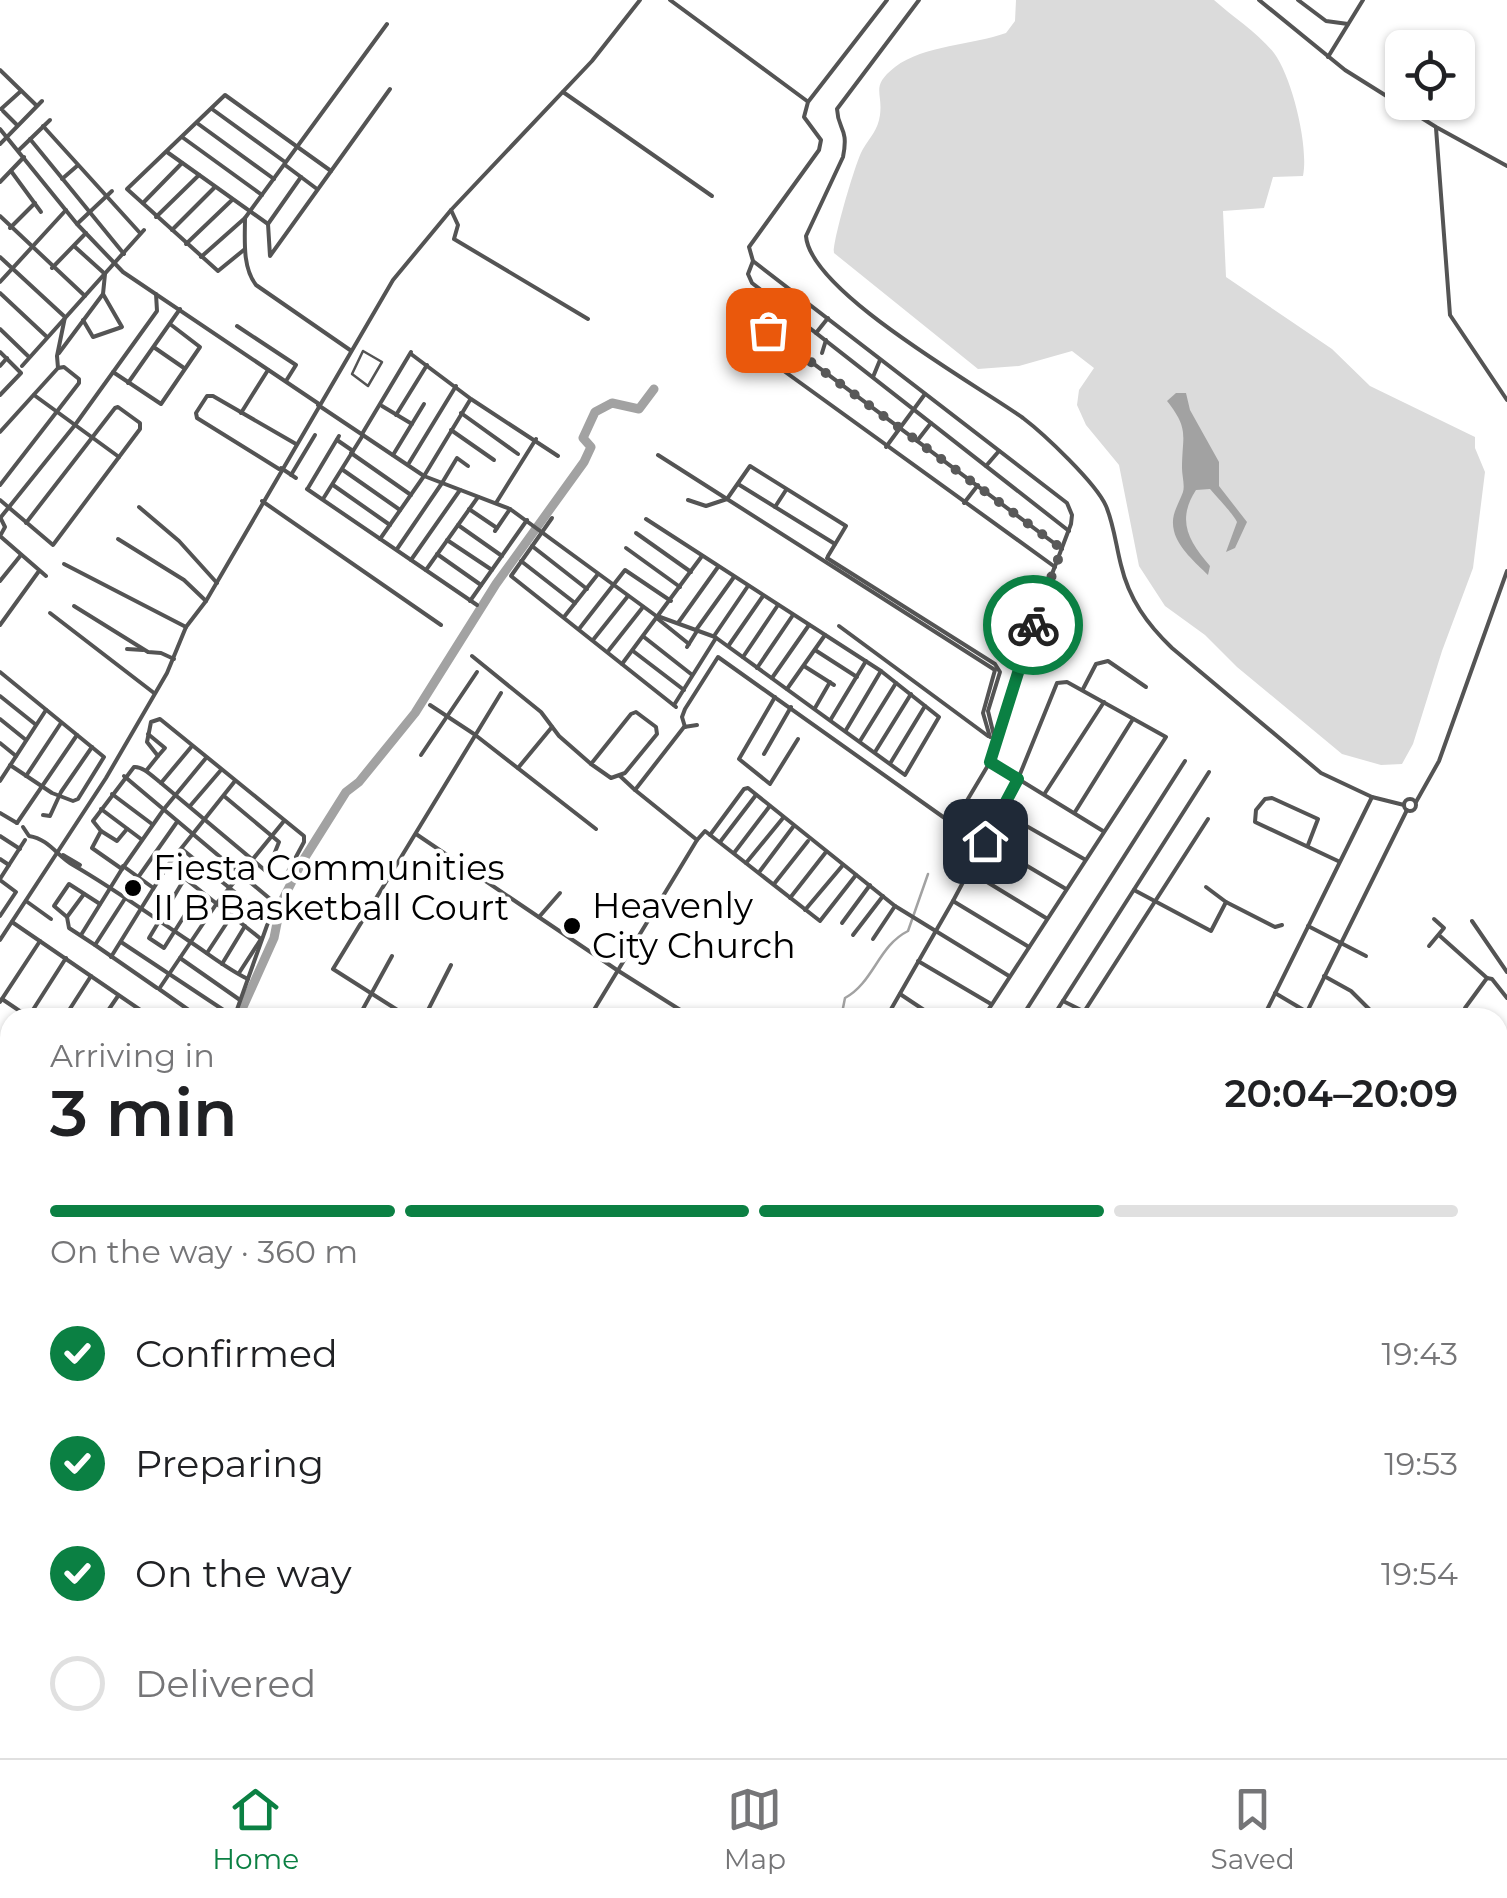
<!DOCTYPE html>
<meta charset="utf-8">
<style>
:root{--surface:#fff;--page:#f6f6f6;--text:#202124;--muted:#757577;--line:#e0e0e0;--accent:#0b8043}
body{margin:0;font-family:Montserrat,sans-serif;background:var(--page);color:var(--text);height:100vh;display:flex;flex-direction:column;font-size:38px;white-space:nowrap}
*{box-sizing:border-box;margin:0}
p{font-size:32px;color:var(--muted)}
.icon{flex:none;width:55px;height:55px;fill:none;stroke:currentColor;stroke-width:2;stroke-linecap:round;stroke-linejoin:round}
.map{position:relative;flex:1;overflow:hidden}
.drawer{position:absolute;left:0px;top:1008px;width:1508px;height:752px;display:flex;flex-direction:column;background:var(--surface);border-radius:30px 30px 0 0;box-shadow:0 2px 8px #0004}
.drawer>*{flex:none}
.controls{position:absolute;left:1385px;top:30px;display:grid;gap:20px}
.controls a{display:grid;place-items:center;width:90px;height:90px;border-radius:15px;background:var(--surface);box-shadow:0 2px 8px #0004;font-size:50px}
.pin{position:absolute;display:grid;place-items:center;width:85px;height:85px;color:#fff;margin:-42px;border-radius:20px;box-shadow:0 5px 15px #0006}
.courier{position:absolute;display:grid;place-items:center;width:100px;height:100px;margin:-50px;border:8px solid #0b8043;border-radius:50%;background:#fff;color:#222;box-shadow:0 2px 12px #0007}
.summary em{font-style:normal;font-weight:600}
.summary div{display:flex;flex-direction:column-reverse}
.summary{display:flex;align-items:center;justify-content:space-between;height:170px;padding:0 50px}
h1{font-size:65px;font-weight:600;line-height:75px}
.bar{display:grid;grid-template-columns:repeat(4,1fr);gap:15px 10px;align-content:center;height:120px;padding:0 50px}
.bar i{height:12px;border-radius:8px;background:var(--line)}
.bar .active{background:var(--accent)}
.bar p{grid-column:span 4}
ol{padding:0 50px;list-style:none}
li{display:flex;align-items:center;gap:30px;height:110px}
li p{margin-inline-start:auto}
li .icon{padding:10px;border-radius:50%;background:var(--accent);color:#fff;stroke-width:4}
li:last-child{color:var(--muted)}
li i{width:55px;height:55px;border:5px solid var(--line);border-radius:50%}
.tab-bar{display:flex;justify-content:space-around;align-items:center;height:140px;border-top:2px solid var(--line);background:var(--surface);font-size:28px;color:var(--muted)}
.tab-bar a{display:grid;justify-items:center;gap:5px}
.tab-bar .active{color:var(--accent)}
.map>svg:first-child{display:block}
</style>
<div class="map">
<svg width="1507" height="1758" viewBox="0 0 1507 1758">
<rect width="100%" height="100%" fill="#fff"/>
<path fill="#dbdbdb" d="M1016,0h198c19,17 44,33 60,53 18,24 35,93 29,123l-30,1 -9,31 -41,3 3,66 106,72 38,37 105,51v11l10,24 -12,96 -31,83 -29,93 -11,20 -21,1 -39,-11 -105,-87 -32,-32 -40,-29 -26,-40 -20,-101 -33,-40 -9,-20 2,-15 15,-22 -22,-17 -53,15 -41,3 -144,-116c-2,-10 22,-93 29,-104 7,-12 15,-19 17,-34 3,-24 -10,-28 15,-48 29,-22 78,-22 111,-34l9,-12z"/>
<path fill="#a2a2a2" d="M1176,393h10l4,17 29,52v24l28,36 -12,26 -9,4 11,-30c-3,-7 -21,-26 -27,-33l-14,1c-20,31 -7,51 14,76l-2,9c-12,-12 -30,-27 -34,-44 -4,-16 4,-25 9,-39 2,-7 -1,-16 -1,-24 0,-33 8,-38 -15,-67z"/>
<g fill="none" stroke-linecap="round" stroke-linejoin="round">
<g stroke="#a2a2a2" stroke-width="2.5">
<path d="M841,1018l4,-20c29,-16 33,-52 63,-67l20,-57"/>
<polyline points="649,1758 652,1750"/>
<polyline points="1400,1758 1411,1750"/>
</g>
<g stroke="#a2a2a2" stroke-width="9">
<polyline points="238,1018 274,938 281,903 302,862 346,792 359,782 415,713 496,584 584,462 591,447 583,438 595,412 612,403 639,409 654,389"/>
<polyline points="0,1632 10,1623"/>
<polyline points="0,1749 10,1746"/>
</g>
<defs>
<g id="primary">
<polyline points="1498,1195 1507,1188"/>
<polyline points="0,1347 10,1353"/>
<polyline points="677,1750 689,1758"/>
<polyline points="993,1758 999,1750"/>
<polyline points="1006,1758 1012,1750"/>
</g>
</defs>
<use href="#primary" stroke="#dbdbdb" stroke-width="11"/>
<polygon stroke="#545454" stroke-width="2.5" points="363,351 382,362 368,386 352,374"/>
<g stroke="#545454" stroke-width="4">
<polyline points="670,0 807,101"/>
<path d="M919,0l-82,109c1,22 12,18 6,48l-37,79c4,56 171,149 217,182 21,16 73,65 83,88 8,19 10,40 15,59 8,34 26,59 51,83l149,125 51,24 32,8"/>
<polyline points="1259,0 1345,70 1436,127 1507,166"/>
<polyline points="1298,0 1326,21 1348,24"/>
<polyline points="1328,57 1363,0"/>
<polyline points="0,70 36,105"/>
<polyline points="563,92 712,196"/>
<polyline points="1,109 21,91"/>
<polyline points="212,109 285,162"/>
<polyline points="3,111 17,125"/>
<polyline points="197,123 274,179"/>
<polyline points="43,126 140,233"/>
<polyline points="1436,128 1450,315 1507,400"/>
<polyline points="0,129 77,224 123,272 319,404"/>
<polyline points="182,137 262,195"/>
<polyline points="30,139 124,254"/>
<polyline points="0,144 42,101"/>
<polyline points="19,150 50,120"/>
<polyline points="167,152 268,224"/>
<polyline points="285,165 317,189"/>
<polyline points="11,171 41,212"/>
<polyline points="301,177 268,224 270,256 390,89"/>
<polyline points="62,179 77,166"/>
<polyline points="0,182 24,157"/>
<polyline points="143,203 182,163"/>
<polyline points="451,210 458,225 454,239 588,319"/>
<polyline points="0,216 85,296"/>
<polyline points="156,217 199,175"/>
<polyline points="77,224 112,191"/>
<polyline points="10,228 35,203"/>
<polyline points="172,230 215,187"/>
<polyline points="186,244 232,200"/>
<polyline points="245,249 218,271 127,189 225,95 331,171"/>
<polyline points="0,257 65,317 57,356 58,368"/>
<polyline points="201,257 245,218"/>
<polyline points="753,261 748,274 752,283 1069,531"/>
<polyline points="52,268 86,233"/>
<polyline points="0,282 66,210"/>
<polyline points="762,292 747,314 1062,549"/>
<polyline points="0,293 47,337"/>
<polyline points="83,320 93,337 122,327 103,294"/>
<polyline points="237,326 296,365 286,381"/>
<polyline points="0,329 29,357"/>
<polyline points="730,332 1055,567"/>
<polyline points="816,333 828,318"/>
<polyline points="155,348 184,368"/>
<path d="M350,350l-94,-65c-14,-18 -11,-46 -11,-67l142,-194"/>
<polyline points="0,352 21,373 0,395"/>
<polyline points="59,353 103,294 105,274 74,246"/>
<polyline points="822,353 826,340"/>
<polyline points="411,354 471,399 558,456"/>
<polyline points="0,366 7,358"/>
<polyline points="22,366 144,230"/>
<polyline points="783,367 795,351"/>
<polyline points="113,372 161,404 200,347 170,324"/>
<polyline points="873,377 880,360"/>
<polyline points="128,383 180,309"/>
<polyline points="34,395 119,457"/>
<polyline points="318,405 424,476 510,509 659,618"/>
<polyline points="382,406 412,424"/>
<polyline points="241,413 268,370"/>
<polyline points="461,413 518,454"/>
<polyline points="396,415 427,365"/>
<polyline points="451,430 494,460"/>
<polyline points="0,432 58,368 64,367 79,379 79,383 0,485"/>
<polyline points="362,434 411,352"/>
<polyline points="337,440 353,451"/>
<polyline points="917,441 931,423"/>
<polyline points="886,447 925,394"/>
<polyline points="351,453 411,495"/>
<polyline points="393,455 424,404"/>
<polyline points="658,455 727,499 750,466 846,526 828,556"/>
<polyline points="409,463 456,386"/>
<polyline points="986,466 999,451"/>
<polyline points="281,468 296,478"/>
<polyline points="279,469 197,418 196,413 207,396 213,396 296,444"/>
<polyline points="343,470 400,510"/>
<polyline points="291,475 315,435"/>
<polyline points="442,483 457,458 468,466"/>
<polyline points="738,484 835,544"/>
<polyline points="333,485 390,525"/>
<polyline points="308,488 339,436"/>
<polyline points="307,489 477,605"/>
<polyline points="323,499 363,435"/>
<polyline points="0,500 53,545 140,429 140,423 118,407 115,408 26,523"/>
<polyline points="688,500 706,506 727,499 995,670 983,713 990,737"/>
<polyline points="262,501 441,625"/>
<polyline points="496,503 536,439"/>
<polyline points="964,503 978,485"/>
<polyline points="139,507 179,541 217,583"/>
<polyline points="775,507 786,490"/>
<polyline points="469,509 497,528"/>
<polyline points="0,517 5,527 0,536 46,576"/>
<polyline points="1,517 75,425 157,311 156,294"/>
<polyline points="552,518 511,576 676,707"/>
<polyline points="646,519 881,671 939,717 905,775 715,637 660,617"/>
<polyline points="458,525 502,556"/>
<polyline points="495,531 510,509"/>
<polyline points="636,533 691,572"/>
<polyline points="118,539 184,580 206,601"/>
<polyline points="380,539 424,476 470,400"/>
<polyline points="447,540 492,570"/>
<polyline points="532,546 587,589"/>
<polyline points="626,548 680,587"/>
<polyline points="397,549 442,483"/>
<polyline points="437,554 481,585"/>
<polyline points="827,558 995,664 1000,672 988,711 995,740"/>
<polyline points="411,560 460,490"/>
<polyline points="521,561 575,603"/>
<polyline points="64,564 186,627"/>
<polyline points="426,570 478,497"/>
<polyline points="0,581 21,555"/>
<polyline points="470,601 527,520"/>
<polyline points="74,606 148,652 161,653 174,659"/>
<polyline points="50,613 154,693"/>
<polyline points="564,617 598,574"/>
<polyline points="658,619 689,644"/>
<polyline points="678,623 718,567"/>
<polyline points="0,625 39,571"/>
<polyline points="839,626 988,736"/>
<polyline points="579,629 625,570 671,601"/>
<polyline points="696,630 734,577"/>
<polyline points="714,636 748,586"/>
<polyline points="644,637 691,674"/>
<polyline points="593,640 628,596"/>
<polyline points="729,645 763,596"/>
<polyline points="687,647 697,631"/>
<polyline points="127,649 143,650"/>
<polyline points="609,650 643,607"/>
<polyline points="815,650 857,677"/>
<polyline points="633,651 684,690"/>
<polyline points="472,656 541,712 559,736 591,764"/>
<polyline points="743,657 778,605"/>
<polyline points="622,664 702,556"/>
<polyline points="804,666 834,685"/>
<polyline points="757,668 793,615"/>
<polyline points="0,672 104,757 78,799 73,801 52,793 10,765"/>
<polyline points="772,678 809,625"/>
<polyline points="787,689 825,635"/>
<polyline points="1083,689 1096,664 1108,661 1146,687"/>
<polyline points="0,696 35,724"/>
<polyline points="775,697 739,759 770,784 798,739"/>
<polyline points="430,705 474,734 596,829"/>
<polyline points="674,705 716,638"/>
<polyline points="815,708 830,682"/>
<polygon points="636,712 656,727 657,734 625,773 611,778 591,764 631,714"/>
<polyline points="0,719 26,740"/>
<polyline points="831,719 866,661"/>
<polyline points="685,727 682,717 685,709 718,657 953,824 990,762 1033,624 1071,524 1072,515 1067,503 753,261 749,247 819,150 821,140 804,117 808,102 887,0"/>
<polyline points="846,730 881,671"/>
<polyline points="148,734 165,748 158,756"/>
<polyline points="860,741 896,683"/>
<polyline points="0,743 16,756"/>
<polyline points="875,752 911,694"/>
<polyline points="764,754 791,707"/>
<polyline points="421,755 477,672"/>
<polyline points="891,762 925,706"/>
<polyline points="992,763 1103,831"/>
<polyline points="518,768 552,727"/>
<polyline points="26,776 61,723"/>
<polyline points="124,776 275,903 234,1018"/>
<polyline points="620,776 635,790"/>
<polyline points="0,781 46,710"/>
<polyline points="161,783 192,746"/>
<polyline points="1045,793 1104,702"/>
<polyline points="112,794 152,824"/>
<polyline points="224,796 279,842 267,872"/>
<circle cx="1410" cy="805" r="6"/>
<polyline points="1416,802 1439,761 1507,571"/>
<polyline points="190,806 221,770"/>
<polyline points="101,809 141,839"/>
<polyline points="1002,812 1084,859"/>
<polyline points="1075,812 1133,719"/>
<polyline points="0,813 17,823"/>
<polyline points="43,815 50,816 61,792 92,747"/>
<polyline points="17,823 77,735"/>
<path d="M23,827l6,9c20,3 28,20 44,29 40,23 77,50 116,76 20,13 38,28 59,38"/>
<polyline points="101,831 117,841 127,829"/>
<polyline points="416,834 617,970 693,1018"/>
<polyline points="710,835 744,789 748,788 895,906 1009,976"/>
<polyline points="0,836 20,849"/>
<polyline points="697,840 705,831 820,921 856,875"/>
<polyline points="985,841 1066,889"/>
<polyline points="720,842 756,795"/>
<polyline points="1308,845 1318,819 1272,798 1265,799 1256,810 1255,822 1338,861"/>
<polyline points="182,849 270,921"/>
<polyline points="734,853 769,807"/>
<polyline points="63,855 80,865"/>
<polyline points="0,859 9,865"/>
<polyline points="746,863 783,818"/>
<polyline points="168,865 261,939 239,973"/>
<polyline points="123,866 152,887"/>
<polyline points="122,869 164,809 206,758"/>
<polyline points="760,871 793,827"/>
<polyline points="969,871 1046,918"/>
<polyline points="139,876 177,822"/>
<polyline points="185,878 149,938 164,948 200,891"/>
<polyline points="0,879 25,840"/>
<polyline points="0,880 16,892 0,916"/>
<polyline points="774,884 808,841"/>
<polyline points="1134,890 1211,931 1226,902 1206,887"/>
<polyline points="790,898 826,852"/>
<polyline points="26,901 51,919"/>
<polyline points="953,901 1029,947"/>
<polyline points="1226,902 1275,927 1282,925"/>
<polyline points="100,904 69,884 54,906 67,917 69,928 95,945 126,897"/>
<polyline points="805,910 843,865"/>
<polyline points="67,917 84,894"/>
<polyline points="539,917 560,893"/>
<polyline points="1472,921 1507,972"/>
<polyline points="12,922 152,1018"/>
<polyline points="842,923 870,885"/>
<polyline points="1308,926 1366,956"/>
<path d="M81,935l41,-66 -30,-21 9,-17 -8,-10 41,-54c9,-1 19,10 27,16l118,99 4,-1 21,-39v-6l-144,-117 -9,3 -4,20 11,14 -12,15"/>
<polyline points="853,935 883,896"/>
<polyline points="1440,936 1487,978 1465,1008"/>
<polyline points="873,939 895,906"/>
<polyline points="0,940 106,778 167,673 186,627 206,601 393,280 451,210 592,61 640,0"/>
<polyline points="121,942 234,1017"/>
<polyline points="95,945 157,988"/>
<polyline points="1429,946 1444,928 1434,919"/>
<polyline points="207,953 232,915"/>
<polyline points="111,957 168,865 235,781"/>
<polyline points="180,958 240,1000"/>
<polyline points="918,961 991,1004"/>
<polyline points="222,964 245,926"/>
<polyline points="1324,976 1351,991 1378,1018"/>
<polyline points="1487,978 1492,979 1507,998"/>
<polyline points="1275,993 1317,1018"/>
<polyline points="900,994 936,1018"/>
<polyline points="2,999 30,1018"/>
<polyline points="1063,1001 1083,1011"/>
<polyline points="0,1002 40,941"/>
<polyline points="845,1015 849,1018"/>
<polyline points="29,1016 66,958"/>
<polyline points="64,1018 91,976"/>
<polyline points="103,1018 118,996"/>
<polyline points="200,1018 159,989 217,903 284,821"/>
<polyline points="358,1018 392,956"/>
<polyline points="410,1018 333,969 501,693"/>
<polyline points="424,1018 451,965"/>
<polyline points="589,1018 697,840 635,790 684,727 697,725"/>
<polyline points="886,1018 953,901 1018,779 1057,683 1067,682 1166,737 983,1018"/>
<polyline points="1021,1018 1185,761"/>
<polyline points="1052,1018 1209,772"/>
<polyline points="1080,1018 1208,819"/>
<polyline points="1263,1018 1372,797"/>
<polyline points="1304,1018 1407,810"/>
<polyline points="0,1041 10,1048"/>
<polyline points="0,1082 10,1089"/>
<polyline points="0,1214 3,1216"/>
<polyline points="1498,1313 1507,1306"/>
<polyline points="1,1347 10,1330"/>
<polyline points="1498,1356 1507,1368"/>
<polyline points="1498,1359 1507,1351"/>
<polyline points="1498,1408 1507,1400"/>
<polyline points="0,1419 6,1423"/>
<polyline points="1498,1442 1507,1443"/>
<polyline points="1498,1557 1506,1578 1502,1597 1498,1600"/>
<polyline points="0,1645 10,1638"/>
<polyline points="0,1658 10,1666"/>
<polyline points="0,1686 10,1694"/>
<polyline points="776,1750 790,1758"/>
<polyline points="135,1758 142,1750"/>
<polyline points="828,1758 833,1750"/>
<polyline points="868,1758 874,1750"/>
<polyline points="915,1758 920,1750"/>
<polyline points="939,1758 945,1750"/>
</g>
<use href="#primary" stroke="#000" stroke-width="8"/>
</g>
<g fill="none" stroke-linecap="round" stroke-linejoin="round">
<polyline stroke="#595959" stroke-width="10" stroke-dasharray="0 18" points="768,330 1062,549 1033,625"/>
<polyline stroke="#0b8043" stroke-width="12" points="985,841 1018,779 990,762 1033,625"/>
</g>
<g fill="#000" stroke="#fff" stroke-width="4">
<circle cx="133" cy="888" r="10"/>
<circle cx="572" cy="926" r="10"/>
</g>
<g text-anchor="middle" stroke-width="9" stroke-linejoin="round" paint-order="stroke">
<g font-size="35" fill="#000" stroke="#fff" text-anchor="start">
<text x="153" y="880">Fiesta Communities<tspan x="153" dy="40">II B Basketball Court</tspan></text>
<text x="592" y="918">Heavenly<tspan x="592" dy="40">City Church</tspan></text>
</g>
</g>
</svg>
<div class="controls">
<a><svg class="icon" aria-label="locate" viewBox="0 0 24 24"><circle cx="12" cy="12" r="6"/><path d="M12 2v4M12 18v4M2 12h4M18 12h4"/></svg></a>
</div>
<div class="pin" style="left:768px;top:330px;background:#ea580c"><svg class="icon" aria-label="bag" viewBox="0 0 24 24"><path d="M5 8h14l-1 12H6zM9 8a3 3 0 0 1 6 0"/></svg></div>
<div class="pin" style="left:985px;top:841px;background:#1f2937"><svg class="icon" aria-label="home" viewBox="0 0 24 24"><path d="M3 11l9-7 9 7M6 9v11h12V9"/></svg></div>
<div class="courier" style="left:1033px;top:625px"><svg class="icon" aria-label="bike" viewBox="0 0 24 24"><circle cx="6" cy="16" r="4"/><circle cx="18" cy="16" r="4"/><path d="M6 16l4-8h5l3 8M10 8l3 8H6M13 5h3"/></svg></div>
<section class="drawer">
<div class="summary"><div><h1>3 min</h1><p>Arriving in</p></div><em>20:04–20:09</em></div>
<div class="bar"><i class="active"></i><i class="active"></i><i class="active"></i><i></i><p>On the way · 360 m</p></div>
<ol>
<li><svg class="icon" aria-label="check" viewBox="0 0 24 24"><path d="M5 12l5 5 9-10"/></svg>Confirmed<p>19:43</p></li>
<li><svg class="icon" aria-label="check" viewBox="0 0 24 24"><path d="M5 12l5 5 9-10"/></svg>Preparing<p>19:53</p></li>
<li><svg class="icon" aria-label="check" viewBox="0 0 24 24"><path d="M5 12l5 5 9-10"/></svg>On the way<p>19:54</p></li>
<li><i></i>Delivered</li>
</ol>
</section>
</div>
<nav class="tab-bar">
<a class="active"><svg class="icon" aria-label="home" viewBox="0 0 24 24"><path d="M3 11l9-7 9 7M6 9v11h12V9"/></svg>Home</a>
<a><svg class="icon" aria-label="map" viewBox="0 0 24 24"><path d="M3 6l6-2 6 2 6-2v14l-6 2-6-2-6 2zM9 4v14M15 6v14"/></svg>Map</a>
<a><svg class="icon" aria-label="saved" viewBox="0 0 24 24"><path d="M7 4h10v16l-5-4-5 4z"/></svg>Saved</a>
</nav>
